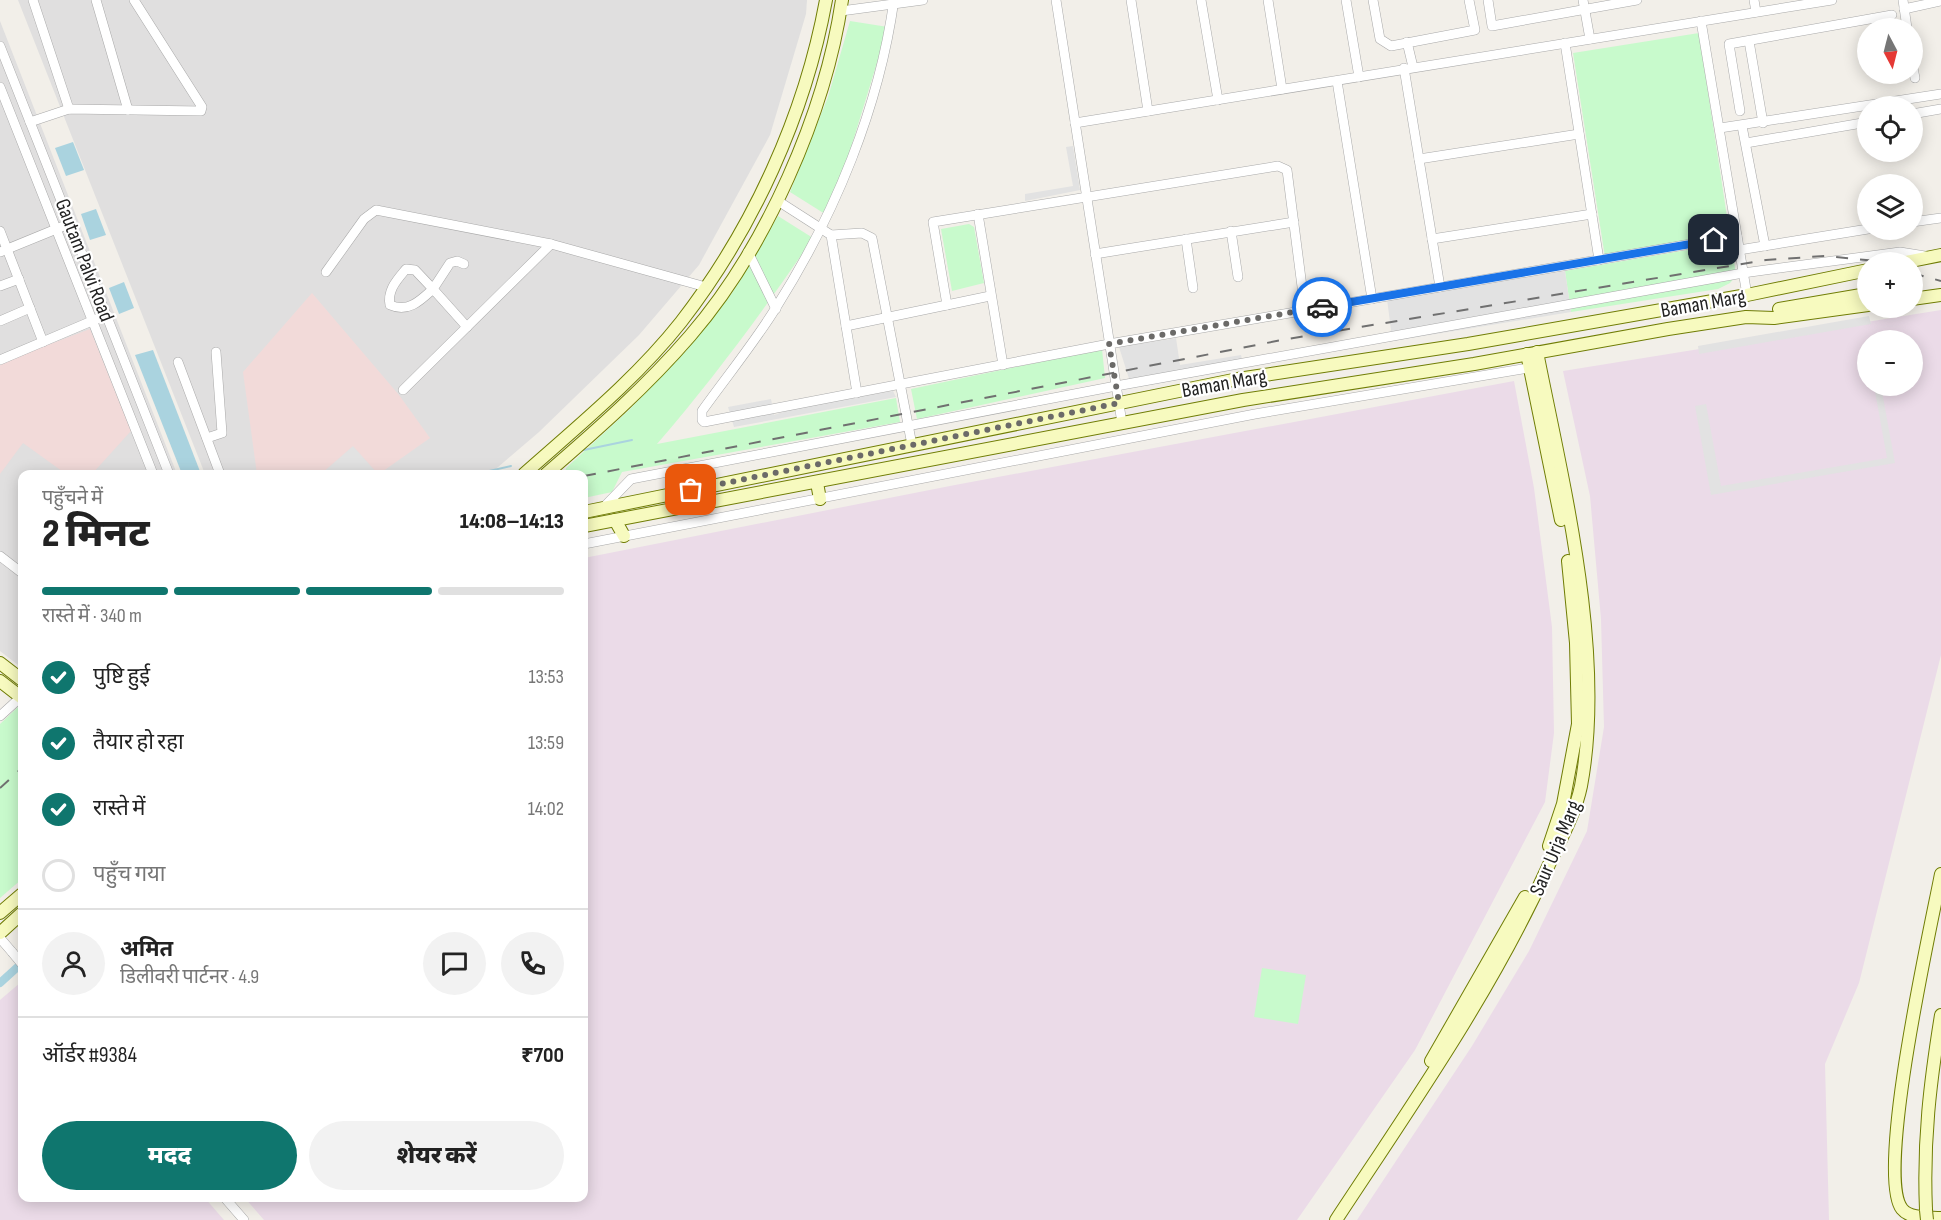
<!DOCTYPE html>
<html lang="hi">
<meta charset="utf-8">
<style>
:root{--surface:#fff;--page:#f2f2f2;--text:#222;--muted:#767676;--line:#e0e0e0;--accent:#0f766e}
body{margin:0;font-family:"Sofia Sans Condensed","Noto Sans Devanagari",sans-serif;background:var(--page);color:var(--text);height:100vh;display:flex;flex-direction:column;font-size:22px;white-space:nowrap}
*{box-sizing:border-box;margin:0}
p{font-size:20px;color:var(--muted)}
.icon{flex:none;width:33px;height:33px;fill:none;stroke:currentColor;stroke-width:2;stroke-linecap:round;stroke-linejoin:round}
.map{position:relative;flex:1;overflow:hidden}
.sheet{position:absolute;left:18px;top:470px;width:570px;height:732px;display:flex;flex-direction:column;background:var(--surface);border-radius:12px;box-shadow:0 3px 15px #0003}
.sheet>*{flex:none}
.needle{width:39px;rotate:173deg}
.buttons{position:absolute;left:1857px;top:18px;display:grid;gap:12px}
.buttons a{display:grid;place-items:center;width:66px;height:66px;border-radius:50%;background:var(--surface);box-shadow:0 3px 15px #0003;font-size:30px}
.pin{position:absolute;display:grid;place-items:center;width:51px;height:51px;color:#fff;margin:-26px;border-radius:12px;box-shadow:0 3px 9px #0006}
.courier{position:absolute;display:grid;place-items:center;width:60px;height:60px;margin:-30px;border:4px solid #1a73e8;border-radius:50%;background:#fff;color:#222;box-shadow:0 2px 8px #0007}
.overview em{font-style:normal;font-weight:800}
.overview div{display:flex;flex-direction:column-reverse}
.overview{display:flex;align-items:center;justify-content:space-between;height:102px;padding:0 24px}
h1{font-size:39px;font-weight:800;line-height:45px}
.bar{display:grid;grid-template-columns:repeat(4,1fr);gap:9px 6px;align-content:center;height:72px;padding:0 24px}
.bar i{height:8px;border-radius:4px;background:var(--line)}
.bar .on{background:var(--accent)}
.bar p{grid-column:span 4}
.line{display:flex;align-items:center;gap:15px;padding:0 24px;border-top:2px solid var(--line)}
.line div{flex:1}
.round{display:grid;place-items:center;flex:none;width:63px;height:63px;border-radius:32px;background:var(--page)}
ol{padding:0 24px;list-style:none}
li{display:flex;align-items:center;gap:18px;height:66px}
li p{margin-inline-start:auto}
li .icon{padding:6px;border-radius:50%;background:var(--accent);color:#fff;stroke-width:4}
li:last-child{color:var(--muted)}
li i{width:33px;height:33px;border:3px solid var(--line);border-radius:50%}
.cta{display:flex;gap:12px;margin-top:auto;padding:12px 24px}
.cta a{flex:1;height:69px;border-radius:36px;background:var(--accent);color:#fff;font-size:24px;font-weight:800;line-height:69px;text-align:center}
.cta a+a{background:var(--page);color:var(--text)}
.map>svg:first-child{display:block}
</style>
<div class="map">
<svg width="1941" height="1220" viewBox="0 0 1941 1220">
<rect width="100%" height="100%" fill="#f2efe9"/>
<g fill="#e0dfdf">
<polygon points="18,0 807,0 806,14 770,135 699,265 639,335 539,432 490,474 205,474"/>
<polygon points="0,21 177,474 22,474 22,668 0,651"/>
</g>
<g fill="#f2dad9">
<polygon points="312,293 399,395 430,438 379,474 257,474 243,372"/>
<polygon points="90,329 131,431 92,474 66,474 23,443 0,474 0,363"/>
</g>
<g fill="#ebdbe8" fill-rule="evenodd">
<path d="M1941,310v345l-82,328 -34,81 4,156h-472l115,-174 57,-95 58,-120 17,-104 -3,-108 -11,-123 -27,-125zM1868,340h44v46h-44z"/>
<polygon points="1514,381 1534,488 1552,627 1554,733 1545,802 1415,1050 1297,1220 264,1220 244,1197 584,1197 584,558 955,485"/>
<polygon points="20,983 22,987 22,1197 204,1197 224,1220 0,1220 0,1000"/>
</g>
<g fill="#c8facc">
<polygon points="850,21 888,27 845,167 825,214 790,192 828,97"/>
<polygon points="1699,33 1729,230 1719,238 1605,257 1573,53"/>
<path d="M778,216l35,22c-49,72 -99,140 -156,206l239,-46 4,24 -278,50 -10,20 -28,6v-24h-19l1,-6 63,-58 57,-59 46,-58z"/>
<polygon points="969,224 974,227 984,283 952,291 941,229"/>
<polygon points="1728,243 1732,246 1736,276 1730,283 1718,289 1571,312 1565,271"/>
<polygon points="1102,349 1105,378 917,419 911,389"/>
<polygon points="19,706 22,709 22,879 0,898 0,724"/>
<polygon points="1262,968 1306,975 1298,1024 1254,1017"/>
</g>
<g fill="#e2e2e2">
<polygon points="1073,146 1080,190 1025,201 1025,194 1073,186 1066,147"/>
<polygon points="1565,271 1571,312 1387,342 1391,330 1387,299"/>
<polygon points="1869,316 1871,324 1699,354 1698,346"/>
<polygon points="1176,338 1180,365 1241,355 1244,368 1132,388 1119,347"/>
<polygon points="1874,386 1881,386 1895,463 1711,495 1695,406 1706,404 1721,486 1887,458"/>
<polygon points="893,391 896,397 734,427 728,407 771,399 774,415 803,405"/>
<polygon points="353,446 378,474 321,474"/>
</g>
<g fill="#aad3df">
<polygon points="73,142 84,170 66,176 55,148"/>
<polygon points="96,209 106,235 90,240 81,214"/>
<polygon points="124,282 134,308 119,314 109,288"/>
<polygon points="153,350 201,474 182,474 135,355"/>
</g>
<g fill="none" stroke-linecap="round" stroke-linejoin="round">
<g stroke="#aad3df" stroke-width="2">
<polyline points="579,451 632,440"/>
<polyline points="476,474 511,466"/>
</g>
<polyline stroke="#aad3df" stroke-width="8" points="0,983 22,963"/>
<defs>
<g id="street">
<polyline points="33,0 69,109"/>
<polyline points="96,0 128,110"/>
<path d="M894,0c-15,108 -59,214 -117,306 -22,36 -50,70 -75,105v9l2,2 405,-78 628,-108"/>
<polyline points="1056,0 1122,423"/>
<polyline points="1131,0 1148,111"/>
<polyline points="1201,0 1218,100"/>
<polyline points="1268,0 1282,89"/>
<polyline points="1346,0 1359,77"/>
<polyline points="1373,0 1380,39 1391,46 1475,30 1469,0"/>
<polyline points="1488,0 1492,26 1637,0"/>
<polyline points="1583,0 1590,39"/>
<polyline points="1754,0 1756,12"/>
<polyline points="1903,0 1907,28"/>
<polyline points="1904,9 1941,1"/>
<polyline points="841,11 923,0"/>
<polyline points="1701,21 1747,295"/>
<polyline points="1749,41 1763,123"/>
<polyline points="1407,42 1413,67"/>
<polyline points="1565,43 1599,260"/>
<polyline points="0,46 169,474"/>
<polyline points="1912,63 1915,78"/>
<polyline points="1404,68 1440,287"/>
<polyline points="1337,81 1372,299"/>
<polyline points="0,87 153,474"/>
<polyline points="1740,111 1729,44 1892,15"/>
<polyline points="1912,114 1941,109"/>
<polyline points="30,122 69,109 201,111 202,107 134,0"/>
<polyline points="1075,123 1832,0"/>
<polyline points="1742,126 1765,246"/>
<polyline points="1720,128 1941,94"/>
<polyline points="1746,143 1868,122"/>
<polyline points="1419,159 1579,134"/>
<polyline points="778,201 831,235 857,393"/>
<polyline points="978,214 1003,365"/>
<polyline points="1912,222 1941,218"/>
<polyline points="0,231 43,342"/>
<polyline points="1231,231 1238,277"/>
<polyline points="831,235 862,233 872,238 912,445"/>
<polyline points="1186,239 1193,288"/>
<polyline points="1432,239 1592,214"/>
<polyline points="1739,250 1868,229"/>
<polyline points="0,252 71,223"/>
<polyline points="748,252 776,309"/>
<polyline points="1095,254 1294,222"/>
<path d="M464,264l-7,-3 -7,2 -17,26 -18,-19 -9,-1c-9,11 -19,21 -16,36 18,8 30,-4 43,-16l34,38"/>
<polyline points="326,272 364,219 376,210 551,244 706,287"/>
<polyline points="0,286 19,279"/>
<polyline points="947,305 933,222 1278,166 1287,170 1305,310"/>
<polyline points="0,321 30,308"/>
<polyline points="846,326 990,296"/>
<polyline points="0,360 106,315"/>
<polyline points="178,362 220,474"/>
<polyline points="403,390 551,244"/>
<polyline points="207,438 222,433 216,352"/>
<polyline points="603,508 631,479 1116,386 1743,273 1900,252 1925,256"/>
<polyline points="584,544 1255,414 1534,367"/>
<polyline points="0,556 22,573"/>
<polyline points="0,716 22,696"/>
<polyline points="0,938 12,952"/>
<polyline points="224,1197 244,1220"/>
</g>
<g id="secondary">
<polyline points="1906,262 1941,255"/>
<polyline points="1912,299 1941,295"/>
<polyline points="1779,309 1861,295 1868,289"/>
<polyline points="1527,354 1561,520"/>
<path d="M524,474c54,-48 112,-95 157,-152 72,-93 124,-207 145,-322"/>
<path d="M546,474c51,-44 100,-87 144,-138 76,-88 135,-222 152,-336"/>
<polyline points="817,483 820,499"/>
<polyline points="584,512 1238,379 1468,344 1747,295 1868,270"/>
<polyline points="615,520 624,536"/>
<polyline points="584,526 1243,400 1474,364 1668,329 1746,317 1774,318 1868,305"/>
<polyline points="0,663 22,680"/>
<polyline points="0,681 22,698"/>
<polyline points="1549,846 1563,804 1578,724 1576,643 1568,561"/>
<path d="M1941,874c-10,52 -66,301 -39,335 8,10 27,8 39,9"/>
<polyline points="0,913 22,894"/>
<polyline points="0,933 22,913"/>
<polyline points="1431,1061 1525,897"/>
<path d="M1926,1210c-3,-69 4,-127 15,-195"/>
<path d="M1336,1220c75,-114 154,-226 211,-351 12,-27 28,-54 34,-83 25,-133 -18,-302 -44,-434"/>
</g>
</defs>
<use href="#street" stroke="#a9a9a9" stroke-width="10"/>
<use href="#secondary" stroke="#707d05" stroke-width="14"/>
<use href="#street" stroke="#fff" stroke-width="9"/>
<use href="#secondary" stroke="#f7fabf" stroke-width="12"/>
<g stroke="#707070" stroke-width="2" stroke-dasharray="12 12" stroke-linecap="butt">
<polyline points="1912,273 1941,281"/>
<polyline points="584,476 1282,340 1766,260 1825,256 1887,262"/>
<polyline points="0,788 22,768"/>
</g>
<defs>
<polyline id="street-bridge" points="12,952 22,964"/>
<polyline id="secondary-bridge" points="1926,1210 1927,1220"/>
</defs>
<use href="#street-bridge" stroke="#a9a9a9" stroke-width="10" stroke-linecap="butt"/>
<use href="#secondary-bridge" stroke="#707d05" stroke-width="14" stroke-linecap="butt"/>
<use href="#street-bridge" stroke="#fff" stroke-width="9"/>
<use href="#secondary-bridge" stroke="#f7fabf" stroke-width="12"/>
</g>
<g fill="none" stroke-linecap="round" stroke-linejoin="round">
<polyline stroke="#6b6a68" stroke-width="6" stroke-dasharray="0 10.8" points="691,490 1119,403 1109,344 1322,307"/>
<polyline stroke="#1a73e8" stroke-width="8" points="1322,307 1714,240"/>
</g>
<g text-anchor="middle" stroke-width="4.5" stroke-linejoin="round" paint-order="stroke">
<g font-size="21" fill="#222" stroke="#fff">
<text transform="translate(85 260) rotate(69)" y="7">Gautam Palvi Road</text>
<text transform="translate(1703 303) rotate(-10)" y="7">Baman Marg</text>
<text transform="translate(1224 383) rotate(-10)" y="7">Baman Marg</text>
<text transform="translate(1555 848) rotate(-67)" y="7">Saur Urja Marg</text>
</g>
</g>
</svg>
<div class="buttons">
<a><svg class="needle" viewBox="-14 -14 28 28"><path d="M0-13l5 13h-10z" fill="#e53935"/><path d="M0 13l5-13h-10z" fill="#767676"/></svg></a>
<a><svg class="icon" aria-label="locate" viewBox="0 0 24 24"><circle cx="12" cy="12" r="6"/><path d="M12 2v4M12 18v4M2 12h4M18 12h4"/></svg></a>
<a><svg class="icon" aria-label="layers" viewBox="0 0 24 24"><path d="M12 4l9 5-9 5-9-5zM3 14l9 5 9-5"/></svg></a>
<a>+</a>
<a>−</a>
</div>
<div class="pin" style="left:691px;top:490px;background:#ea580c"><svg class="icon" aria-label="bag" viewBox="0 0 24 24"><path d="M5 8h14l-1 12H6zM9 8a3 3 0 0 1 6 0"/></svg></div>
<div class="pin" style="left:1714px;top:240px;background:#1f2937"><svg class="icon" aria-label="home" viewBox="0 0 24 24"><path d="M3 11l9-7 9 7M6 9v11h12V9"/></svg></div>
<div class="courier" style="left:1322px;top:307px"><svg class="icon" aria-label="car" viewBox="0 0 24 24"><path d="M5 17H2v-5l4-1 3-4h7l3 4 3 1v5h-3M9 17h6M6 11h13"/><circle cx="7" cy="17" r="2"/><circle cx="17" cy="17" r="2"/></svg></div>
<section class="sheet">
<div class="overview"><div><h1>2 मिनट</h1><p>पहुँचने में</p></div><em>14:08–14:13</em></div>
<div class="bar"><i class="on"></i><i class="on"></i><i class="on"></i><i></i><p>रास्ते में · 340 m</p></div>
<ol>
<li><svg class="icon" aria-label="check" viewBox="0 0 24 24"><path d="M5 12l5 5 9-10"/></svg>पुष्टि हुई<p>13:53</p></li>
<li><svg class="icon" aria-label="check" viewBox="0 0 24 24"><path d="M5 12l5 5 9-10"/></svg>तैयार हो रहा<p>13:59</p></li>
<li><svg class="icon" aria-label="check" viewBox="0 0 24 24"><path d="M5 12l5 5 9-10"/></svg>रास्ते में<p>14:02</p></li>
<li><i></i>पहुँच गया</li>
</ol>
<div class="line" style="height:108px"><a class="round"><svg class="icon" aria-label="person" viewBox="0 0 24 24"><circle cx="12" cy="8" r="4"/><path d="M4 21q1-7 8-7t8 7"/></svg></a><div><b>अमित</b><p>डिलीवरी पार्टनर · 4.9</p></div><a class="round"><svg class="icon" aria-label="chat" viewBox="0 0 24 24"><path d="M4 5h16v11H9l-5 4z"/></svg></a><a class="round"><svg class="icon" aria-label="phone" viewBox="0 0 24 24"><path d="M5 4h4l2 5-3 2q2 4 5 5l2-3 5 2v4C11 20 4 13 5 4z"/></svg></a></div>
<div class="line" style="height:78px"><div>ऑर्डर #9384</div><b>₹700</b></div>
<div class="cta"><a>मदद</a><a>शेयर करें</a></div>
</section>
</div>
